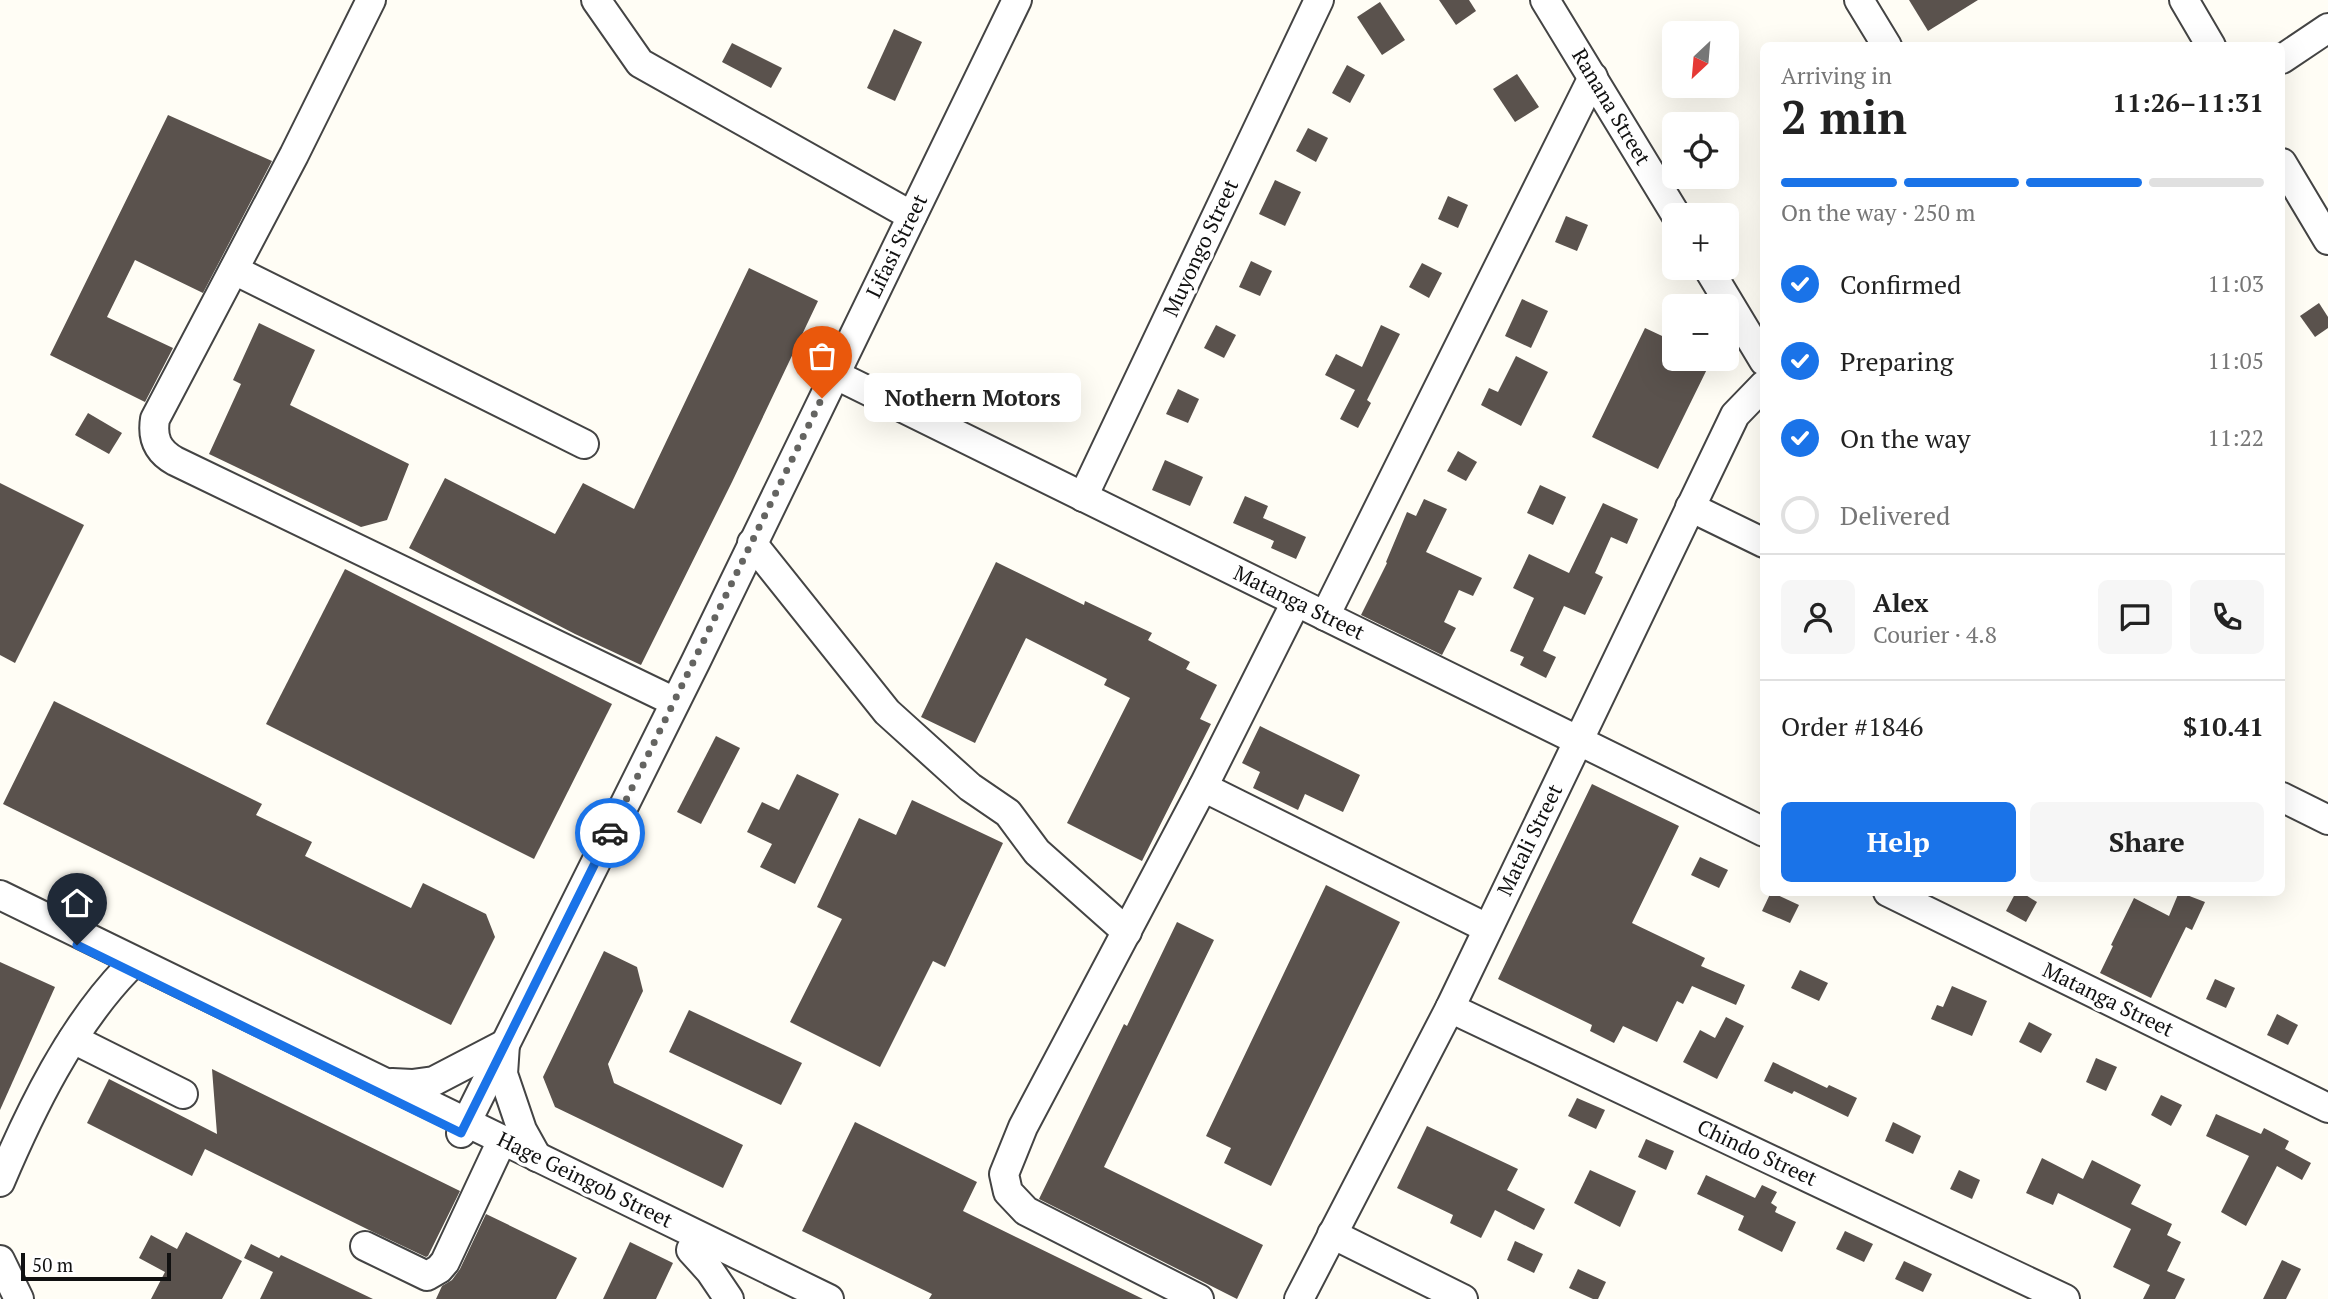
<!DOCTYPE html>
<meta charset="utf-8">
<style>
:root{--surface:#fff;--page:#f6f6f6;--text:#222;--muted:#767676;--line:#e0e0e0;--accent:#1a73e8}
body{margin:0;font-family:"PT Serif",serif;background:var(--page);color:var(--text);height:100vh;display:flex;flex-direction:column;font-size:26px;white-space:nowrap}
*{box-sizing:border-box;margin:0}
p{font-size:23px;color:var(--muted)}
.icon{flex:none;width:38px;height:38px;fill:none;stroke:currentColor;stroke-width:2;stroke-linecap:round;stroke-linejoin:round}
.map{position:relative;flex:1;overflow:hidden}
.drawer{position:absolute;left:1760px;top:42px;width:525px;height:854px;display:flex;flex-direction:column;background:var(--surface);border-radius:10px;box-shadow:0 7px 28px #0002}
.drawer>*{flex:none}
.needle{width:46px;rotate:206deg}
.buttons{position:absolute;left:1662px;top:21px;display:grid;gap:14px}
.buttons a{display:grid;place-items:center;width:77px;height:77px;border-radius:10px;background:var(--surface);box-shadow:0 7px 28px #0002;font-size:35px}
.scale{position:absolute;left:21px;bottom:18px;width:150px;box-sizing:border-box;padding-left:7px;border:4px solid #111;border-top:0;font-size:19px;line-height:24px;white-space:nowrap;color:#111;-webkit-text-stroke:5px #fff;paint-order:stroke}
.pin{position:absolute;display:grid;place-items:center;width:60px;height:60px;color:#fff;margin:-72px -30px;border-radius:50% 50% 50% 0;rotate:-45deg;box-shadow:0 0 7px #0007}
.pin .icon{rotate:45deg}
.courier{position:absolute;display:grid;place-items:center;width:70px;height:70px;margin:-35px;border:5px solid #1a73e8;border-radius:50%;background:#fff;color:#222;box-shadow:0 2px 9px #0007}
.bubble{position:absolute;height:49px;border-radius:10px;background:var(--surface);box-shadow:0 7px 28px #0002;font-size:23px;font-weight:800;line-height:49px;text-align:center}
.overview em{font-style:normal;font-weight:800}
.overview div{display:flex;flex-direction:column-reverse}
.overview{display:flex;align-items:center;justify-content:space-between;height:119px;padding:0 21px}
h1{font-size:46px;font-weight:800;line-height:52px}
.bar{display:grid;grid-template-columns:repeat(4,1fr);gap:10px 7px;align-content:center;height:84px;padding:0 21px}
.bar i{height:9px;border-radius:5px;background:var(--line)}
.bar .selected{background:var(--accent)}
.bar p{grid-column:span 4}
.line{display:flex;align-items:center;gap:18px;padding:0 21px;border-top:2px solid var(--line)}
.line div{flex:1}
.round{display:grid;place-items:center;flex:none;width:74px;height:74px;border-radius:10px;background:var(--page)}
ol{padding:0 21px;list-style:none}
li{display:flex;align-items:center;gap:21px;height:77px}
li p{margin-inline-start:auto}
li .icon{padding:7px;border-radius:50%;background:var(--accent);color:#fff;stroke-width:4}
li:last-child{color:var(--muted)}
li i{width:38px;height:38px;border:4px solid var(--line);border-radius:50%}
.action{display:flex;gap:14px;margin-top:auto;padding:14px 21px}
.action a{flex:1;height:80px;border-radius:10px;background:var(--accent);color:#fff;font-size:28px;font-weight:800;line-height:80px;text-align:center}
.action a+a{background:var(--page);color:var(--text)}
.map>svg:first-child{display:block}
</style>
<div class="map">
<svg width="2328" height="1299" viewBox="0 0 2328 1299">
<rect width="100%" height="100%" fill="#fffdf5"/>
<g fill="#5a524d">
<polygon points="1439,0 1469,0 1476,11 1456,25"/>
<polygon points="1909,0 1978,0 1928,31"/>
<polygon points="1380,2 1405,40 1382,55 1357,17"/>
<polygon points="894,29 922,42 895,101 867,88"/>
<polygon points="732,43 782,68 771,88 722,62"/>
<polygon points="1347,65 1365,75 1350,103 1332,93"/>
<polygon points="1517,74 1539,107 1515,122 1493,89"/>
<polygon points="168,115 272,161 203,293 135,260 107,317 173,348 145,402 50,355"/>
<polygon points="1308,128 1328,138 1316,162 1296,151"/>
<polygon points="1275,180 1301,192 1285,226 1259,214"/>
<polygon points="1448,196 1468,205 1458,228 1438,219"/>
<polygon points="1566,216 1588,225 1577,251 1555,242"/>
<polygon points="1251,261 1272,271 1260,296 1239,287"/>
<polygon points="1422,263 1442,273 1429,298 1409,287"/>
<polygon points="749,268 818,301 732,482 641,665 575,634 409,548 445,478 555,534 583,483 634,509"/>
<polygon points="1522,299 1548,311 1531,348 1505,336"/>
<polygon points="2319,303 2328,317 2328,328 2315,337 2300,316"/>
<polygon points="259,323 315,350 290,405 409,464 387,520 361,527 209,454 241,384 233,380"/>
<polygon points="1216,325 1236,335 1224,358 1204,348"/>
<polygon points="1381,325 1400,334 1367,400 1371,403 1358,428 1340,419 1355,390 1325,375 1336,354 1362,367"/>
<polygon points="1645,328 1675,342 1675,359 1712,359 1658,469 1592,437"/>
<polygon points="1516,356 1548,372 1521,426 1481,405 1489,388 1498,392"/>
<polygon points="1178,389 1199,399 1188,423 1166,414"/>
<polygon points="88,413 122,433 109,454 75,435"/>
<polygon points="1458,451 1477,462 1466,481 1447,471"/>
<polygon points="1165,460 1203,477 1190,506 1152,490"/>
<polygon points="0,483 84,525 15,663 0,655"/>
<polygon points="1540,485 1566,497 1553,525 1527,513"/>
<polygon points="1245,496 1268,506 1263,518 1306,537 1296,559 1271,548 1274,541 1233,523"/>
<polygon points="1424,499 1447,509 1426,552 1482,578 1473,596 1459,590 1444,622 1456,628 1442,655 1361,615 1387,563 1386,562 1407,512 1416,516"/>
<polygon points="1603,503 1638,519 1627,544 1611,537 1595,573 1603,577 1585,615 1564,606 1543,651 1556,657 1546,678 1520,665 1524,657 1510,651 1534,598 1513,588 1529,554 1569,573"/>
<polygon points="996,562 1084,605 1085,601 1152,633 1148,640 1190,662 1186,669 1217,685 1200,719 1211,724 1142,861 1067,823 1130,698 1104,685 1107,679 1026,638 975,743 921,717"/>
<polygon points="345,569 612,704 534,859 266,724"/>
<polygon points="54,701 262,804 256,815 312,842 305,856 411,908 423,883 486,914 495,937 451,1025 3,804"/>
<polygon points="1260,726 1360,775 1343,812 1305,794 1298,810 1253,788 1260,772 1242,763"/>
<polygon points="716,736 740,748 701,824 677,812"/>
<polygon points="797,774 839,794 795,884 760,867 772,844 747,832 762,802 779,810"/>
<polygon points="1592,784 1679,826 1632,923 1705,958 1701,966 1745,985 1736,1005 1692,986 1683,1004 1677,1001 1657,1042 1623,1026 1614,1043 1590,1031 1592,1025 1498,979"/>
<polygon points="912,800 1003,843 945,967 933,961 880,1067 790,1022 842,919 817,907 859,818 896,835"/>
<polygon points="1700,857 1728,870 1719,888 1691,875"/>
<polygon points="1326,885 1400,922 1271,1186 1224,1163 1231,1148 1206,1136"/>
<polygon points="1771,892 1799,905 1790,923 1762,911"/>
<polygon points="2016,892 2021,892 2037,902 2026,922 2006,911"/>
<polygon points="2179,892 2205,902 2192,930 2186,927 2151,998 2100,973 2113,946 2111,945 2134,898 2169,916"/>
<polygon points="1177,922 1214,940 1104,1167 1263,1245 1237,1299 1039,1199 1124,1024 1127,1026"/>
<polygon points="604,951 637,967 643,991 608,1064 614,1083 743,1145 723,1188 555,1107 543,1077"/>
<polygon points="0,962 55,987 0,1110"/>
<polygon points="1800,970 1828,983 1819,1001 1791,988"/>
<polygon points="2215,979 2235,988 2226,1008 2206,999"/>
<polygon points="1952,986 1987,1001 1972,1036 1931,1019 1937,1005 1943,1007"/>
<polygon points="689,1010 802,1063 781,1105 669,1052"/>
<polygon points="2277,1014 2298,1025 2288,1045 2267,1035"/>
<polygon points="1726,1017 1744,1026 1717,1079 1683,1062 1700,1030 1715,1038"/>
<polygon points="2029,1022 2052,1034 2041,1053 2019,1042"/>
<polygon points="2096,1058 2117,1067 2106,1091 2086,1082"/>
<polygon points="1773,1062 1827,1088 1829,1085 1857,1098 1848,1117 1794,1091 1792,1094 1764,1081"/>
<polygon points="212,1069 460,1191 428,1256 426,1257 369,1230 205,1149 192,1176 87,1123 109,1079 217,1134"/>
<polygon points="2161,1095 2182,1105 2171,1126 2151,1115"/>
<polygon points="1577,1098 1605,1110 1596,1129 1568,1116"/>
<polygon points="2216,1114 2261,1134 2264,1128 2289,1141 2285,1149 2311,1163 2302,1180 2277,1166 2246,1226 2221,1212 2249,1156 2206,1136"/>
<polygon points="855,1122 977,1182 963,1211 1143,1299 929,1299 932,1294 802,1231"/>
<polygon points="1893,1122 1921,1136 1913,1154 1885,1141"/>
<polygon points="1427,1126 1518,1169 1507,1190 1545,1209 1534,1230 1495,1210 1481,1238 1450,1223 1453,1215 1397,1188"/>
<polygon points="1646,1139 1674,1151 1666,1170 1638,1157"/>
<polygon points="2042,1158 2083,1179 2092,1160 2141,1185 2131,1204 2172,1224 2167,1235 2181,1242 2167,1271 2185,1279 2175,1299 2143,1299 2150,1285 2113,1267 2131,1229 2058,1193 2053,1205 2026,1193"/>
<polygon points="1590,1170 1636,1191 1620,1227 1574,1203"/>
<polygon points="1959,1170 1980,1180 1972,1199 1950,1189"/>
<polygon points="1706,1175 1755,1198 1762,1185 1777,1192 1771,1203 1777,1207 1775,1212 1796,1222 1782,1252 1738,1230 1744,1216 1697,1194"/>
<polygon points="486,1214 577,1258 556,1299 436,1299 442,1286 452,1280 460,1269"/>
<polygon points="1845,1231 1873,1244 1864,1262 1836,1249"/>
<polygon points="186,1232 242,1261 222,1299 151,1299 165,1272 139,1258 151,1235 177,1249"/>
<polygon points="1515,1241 1543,1254 1534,1273 1507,1260"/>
<polygon points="630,1242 673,1263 656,1299 603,1299"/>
<polygon points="251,1244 279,1258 281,1255 373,1299 260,1299 273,1272 244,1258"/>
<polygon points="2282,1260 2301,1269 2286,1299 2263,1299"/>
<polygon points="1904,1261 1932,1274 1923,1292 1895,1279"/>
<polygon points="1578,1269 1606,1282 1598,1299 1593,1299 1569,1288"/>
</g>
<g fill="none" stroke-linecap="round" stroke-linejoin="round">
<defs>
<g id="minor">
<path d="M371,0l-77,155 -139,264c-3,19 2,32 20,42l500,241"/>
<polyline points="596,0 640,63 912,216"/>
<polyline points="1545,0 1676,215"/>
<polyline points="1859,0 1887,46"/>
<polyline points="2184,0 2211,46"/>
<polyline points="2282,59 2328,28"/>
<polyline points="2282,163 2328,240"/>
<polyline points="1708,268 1764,361"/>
<polyline points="234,270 584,444"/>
<polyline points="834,374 1764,832"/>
<polyline points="1083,497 1319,0"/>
<polyline points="1690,507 1764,543"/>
<polyline points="752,543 887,712 970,787 1008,813 1037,852 1127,932"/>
<polyline points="1325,616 1593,77"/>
<polyline points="1203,787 1487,928"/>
<polyline points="2282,797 2328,820"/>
<polyline points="1888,892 2328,1108"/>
<polyline points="0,895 829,1299"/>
<polyline points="1450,1008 2065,1299"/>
<polyline points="73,1039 183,1094"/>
<polyline points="392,1083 412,1084 434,1081 505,1044 503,1074 522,1130 537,1157"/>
<polyline points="461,1133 696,661 1017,0"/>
<path d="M0,1182c31,-73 71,-155 127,-213"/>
<polyline points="1332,1234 1463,1299"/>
<polyline points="365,1246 427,1276 439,1269 445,1262 497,1151"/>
<polyline points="691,1250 710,1271 729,1299"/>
<polyline points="0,1260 19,1299"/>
<polyline points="1199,1299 1026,1211 1008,1192 1004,1174 1023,1127 1203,787 1296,602"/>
<polyline points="1299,1299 1450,1008 1735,415 1764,385"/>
</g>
</defs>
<use href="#minor" stroke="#444" stroke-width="32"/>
<use href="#minor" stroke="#fff" stroke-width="28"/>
</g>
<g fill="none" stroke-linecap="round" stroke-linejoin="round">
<polyline stroke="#646461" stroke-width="7" stroke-dasharray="0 12.6" points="610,833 822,398"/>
<polyline stroke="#1a73e8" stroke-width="9" points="77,945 461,1133 610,833"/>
</g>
<g text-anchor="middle" stroke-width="7" stroke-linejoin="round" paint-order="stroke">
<g font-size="21" fill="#111" stroke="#fff">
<text transform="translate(1611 107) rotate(59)" y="7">Ranana Street</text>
<text transform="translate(897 246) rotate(-64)" y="7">Lifasi Street</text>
<text transform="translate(1201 248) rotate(-65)" y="7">Muyongo Street</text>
<text transform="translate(1299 603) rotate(26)" y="7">Matanga Street</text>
<text transform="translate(1530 840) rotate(-64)" y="7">Matali Street</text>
<text transform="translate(2108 1000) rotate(26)" y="7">Matanga Street</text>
<text transform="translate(1757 1153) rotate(25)" y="7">Chindo Street</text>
<text transform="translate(585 1180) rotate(26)" y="7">Hage Geingob Street</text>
</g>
</g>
</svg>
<div class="buttons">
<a><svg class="needle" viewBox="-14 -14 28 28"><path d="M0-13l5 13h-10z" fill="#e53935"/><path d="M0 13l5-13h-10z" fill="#767676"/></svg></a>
<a><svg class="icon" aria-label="locate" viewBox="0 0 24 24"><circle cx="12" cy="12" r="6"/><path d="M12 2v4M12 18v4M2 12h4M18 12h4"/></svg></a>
<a>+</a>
<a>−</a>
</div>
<div class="scale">50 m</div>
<div class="pin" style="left:822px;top:398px;background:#ea580c"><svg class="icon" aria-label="bag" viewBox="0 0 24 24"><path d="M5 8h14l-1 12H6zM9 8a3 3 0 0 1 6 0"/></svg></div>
<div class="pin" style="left:77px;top:945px;background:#1f2937"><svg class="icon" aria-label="home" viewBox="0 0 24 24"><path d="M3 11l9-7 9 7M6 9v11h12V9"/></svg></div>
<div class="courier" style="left:610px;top:833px"><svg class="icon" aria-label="car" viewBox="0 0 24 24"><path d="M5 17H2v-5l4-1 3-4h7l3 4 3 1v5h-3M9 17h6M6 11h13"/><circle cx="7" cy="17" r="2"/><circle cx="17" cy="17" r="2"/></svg></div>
<div class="bubble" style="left:864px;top:373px;width:217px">Nothern Motors</div>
<section class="drawer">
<div class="overview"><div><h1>2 min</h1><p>Arriving in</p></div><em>11:26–11:31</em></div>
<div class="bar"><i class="selected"></i><i class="selected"></i><i class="selected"></i><i></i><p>On the way · 250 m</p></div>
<ol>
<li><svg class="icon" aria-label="check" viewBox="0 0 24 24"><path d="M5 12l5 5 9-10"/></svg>Confirmed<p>11:03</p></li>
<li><svg class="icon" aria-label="check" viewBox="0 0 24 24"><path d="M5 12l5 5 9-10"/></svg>Preparing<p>11:05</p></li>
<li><svg class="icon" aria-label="check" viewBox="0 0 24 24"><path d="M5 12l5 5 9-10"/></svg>On the way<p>11:22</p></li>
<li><i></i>Delivered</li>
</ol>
<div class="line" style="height:126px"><a class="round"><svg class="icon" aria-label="person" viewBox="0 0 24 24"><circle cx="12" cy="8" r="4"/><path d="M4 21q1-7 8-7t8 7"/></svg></a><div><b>Alex</b><p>Courier · 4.8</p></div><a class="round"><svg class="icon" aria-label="chat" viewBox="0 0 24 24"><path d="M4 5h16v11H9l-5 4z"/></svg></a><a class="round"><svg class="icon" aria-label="phone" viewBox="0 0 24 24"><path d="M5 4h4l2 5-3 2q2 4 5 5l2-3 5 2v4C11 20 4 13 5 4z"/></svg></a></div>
<div class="line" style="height:91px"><div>Order #1846</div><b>$10.41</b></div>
<div class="action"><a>Help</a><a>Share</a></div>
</section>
</div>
